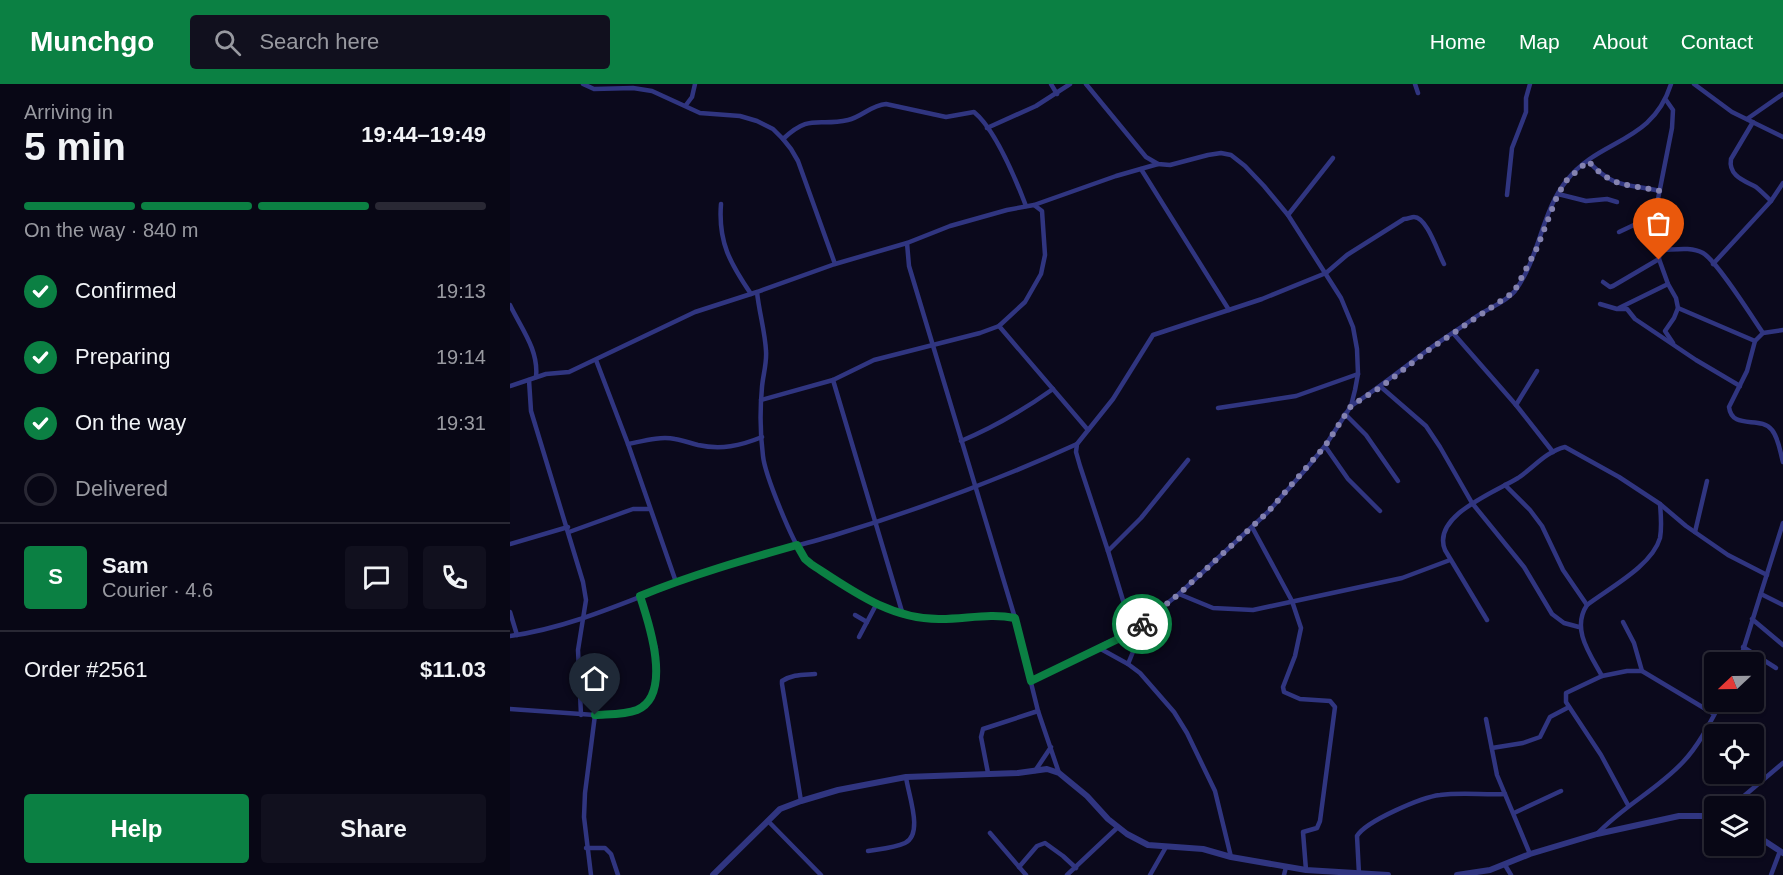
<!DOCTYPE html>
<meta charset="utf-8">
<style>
:root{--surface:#080715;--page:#11101e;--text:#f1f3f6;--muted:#9899a0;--line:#292834;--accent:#0b8043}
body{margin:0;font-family:Helvetica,sans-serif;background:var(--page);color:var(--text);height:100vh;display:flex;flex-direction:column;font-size:22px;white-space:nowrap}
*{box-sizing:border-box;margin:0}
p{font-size:20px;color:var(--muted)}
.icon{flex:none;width:33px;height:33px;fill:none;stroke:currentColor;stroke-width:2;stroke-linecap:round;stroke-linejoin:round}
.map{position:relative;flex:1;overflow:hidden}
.side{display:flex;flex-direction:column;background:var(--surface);width:510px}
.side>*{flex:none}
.needle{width:39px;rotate:248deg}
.fabs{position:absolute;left:1194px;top:568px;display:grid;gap:12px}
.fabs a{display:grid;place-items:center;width:60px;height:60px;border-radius:6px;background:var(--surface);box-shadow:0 2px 4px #0004,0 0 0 2px var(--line);font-size:30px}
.pin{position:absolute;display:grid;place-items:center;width:51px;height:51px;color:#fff;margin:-62px -26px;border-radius:50% 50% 50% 0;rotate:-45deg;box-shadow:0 0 6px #0007}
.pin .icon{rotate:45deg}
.courier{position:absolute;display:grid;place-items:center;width:60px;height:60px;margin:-30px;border:4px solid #0b8043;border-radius:50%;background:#fff;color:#222;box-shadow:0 2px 8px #0007}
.overview em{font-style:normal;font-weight:800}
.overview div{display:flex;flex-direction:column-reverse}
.overview{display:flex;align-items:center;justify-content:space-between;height:102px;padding:0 24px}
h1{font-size:39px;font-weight:800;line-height:45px}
.bar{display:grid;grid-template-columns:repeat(4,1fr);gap:9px 6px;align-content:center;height:72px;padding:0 24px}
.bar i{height:8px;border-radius:4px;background:var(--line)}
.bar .active{background:var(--accent)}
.bar p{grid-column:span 4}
.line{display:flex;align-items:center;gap:15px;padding:0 24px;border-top:2px solid var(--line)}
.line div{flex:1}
.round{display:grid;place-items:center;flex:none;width:63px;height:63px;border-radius:6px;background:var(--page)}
ol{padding:0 24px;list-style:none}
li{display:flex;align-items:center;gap:18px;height:66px}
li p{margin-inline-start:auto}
li .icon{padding:6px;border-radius:50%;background:var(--accent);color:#fff;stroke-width:4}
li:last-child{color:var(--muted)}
li i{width:33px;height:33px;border:3px solid var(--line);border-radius:50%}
.action{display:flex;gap:12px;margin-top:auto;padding:12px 24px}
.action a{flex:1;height:69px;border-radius:6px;background:var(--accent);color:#fff;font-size:24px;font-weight:800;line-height:69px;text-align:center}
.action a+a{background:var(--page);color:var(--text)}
header{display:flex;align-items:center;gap:36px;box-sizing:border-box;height:84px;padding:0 30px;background:var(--accent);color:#fff}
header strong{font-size:28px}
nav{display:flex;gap:33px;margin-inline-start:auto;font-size:21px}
.search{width:420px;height:54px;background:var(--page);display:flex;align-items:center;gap:15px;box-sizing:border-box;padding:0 21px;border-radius:6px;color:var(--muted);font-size:22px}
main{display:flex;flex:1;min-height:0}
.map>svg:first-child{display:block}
</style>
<header>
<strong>Munchgo</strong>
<div class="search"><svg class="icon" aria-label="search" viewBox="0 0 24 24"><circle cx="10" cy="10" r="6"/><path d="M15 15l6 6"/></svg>Search here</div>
<nav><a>Home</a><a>Map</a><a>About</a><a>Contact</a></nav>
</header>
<main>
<section class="side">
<div class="overview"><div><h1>5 min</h1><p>Arriving in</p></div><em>19:44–19:49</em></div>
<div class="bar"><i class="active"></i><i class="active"></i><i class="active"></i><i></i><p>On the way · 840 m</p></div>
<ol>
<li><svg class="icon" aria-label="check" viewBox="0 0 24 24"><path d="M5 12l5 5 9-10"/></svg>Confirmed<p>19:13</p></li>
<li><svg class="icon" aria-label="check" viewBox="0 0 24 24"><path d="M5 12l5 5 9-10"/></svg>Preparing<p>19:14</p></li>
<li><svg class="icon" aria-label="check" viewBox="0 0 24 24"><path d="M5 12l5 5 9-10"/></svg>On the way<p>19:31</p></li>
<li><i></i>Delivered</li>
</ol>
<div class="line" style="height:108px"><b class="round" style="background:var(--accent);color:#fff">S</b><div><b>Sam</b><p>Courier · 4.6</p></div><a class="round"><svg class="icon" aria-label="chat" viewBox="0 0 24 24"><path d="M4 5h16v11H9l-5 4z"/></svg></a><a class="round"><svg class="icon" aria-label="phone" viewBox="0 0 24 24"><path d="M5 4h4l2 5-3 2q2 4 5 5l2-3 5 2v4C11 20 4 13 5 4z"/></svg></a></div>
<div class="line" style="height:78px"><div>Order #2561</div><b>$11.03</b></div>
<div class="action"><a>Help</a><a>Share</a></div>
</section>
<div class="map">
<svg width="1273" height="791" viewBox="0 0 1273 791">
<rect width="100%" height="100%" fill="#0b091c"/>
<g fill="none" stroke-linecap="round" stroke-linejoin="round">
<g stroke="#303580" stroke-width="4.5">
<polyline points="73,0 84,5 123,4 142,7 190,29 230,32 247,37 263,45 273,55 281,65 288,77 325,180"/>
<polyline points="541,0 547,10"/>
<polyline points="905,0 908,9"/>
<polyline points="1184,0 1222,28 1273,53"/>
<polyline points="1156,16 1163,26 1162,44 1144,135 1150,158 1149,175 1158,200 1166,214 1168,224 1164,234 1155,247 1163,259"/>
<polyline points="176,21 182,13 185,0"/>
<polyline points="1237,35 1273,10"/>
<path d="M1243,38l-22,37c-3,17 14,22 25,28 5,4 10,9 15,14"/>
<polyline points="477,44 526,22 560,0"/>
<path d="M273,55c28,-26 34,-12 65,-19 14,-3 23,-15 38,-16l60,13 28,-5c22,18 42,68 52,94"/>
<path d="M1078,77c26,28 37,22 72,30"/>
<polyline points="631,85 719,226"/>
<polyline points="1048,110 1076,117 1097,115 1107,118"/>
<polyline points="997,111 1002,64 1016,28 1016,14 1020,0"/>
<path d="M211,120c-3,38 9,59 30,90"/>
<polyline points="524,121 606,92 648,80"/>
<polyline points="778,131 823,74"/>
<polyline points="1109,148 1126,140 1144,135"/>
<polyline points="397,159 399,182 505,534 528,627 549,689"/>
<path d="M1150,166c13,0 31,-4 43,3 14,8 49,64 60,80"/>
<polyline points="1203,180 1261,117 1273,99"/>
<polyline points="1093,198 1100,203 1103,202 1149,175"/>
<path d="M247,208c2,20 8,39 9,59 1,12 -3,24 -4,36 -2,22 -2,46 1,69 2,19 29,85 41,101 13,17 80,53 102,58 36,9 73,-4 109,3"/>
<polyline points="1090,220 1107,225 1117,225 1125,235 1186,276 1230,302"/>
<path d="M0,221c11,23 29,45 26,72"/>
<polyline points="1109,224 1158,200"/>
<polyline points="1168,224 1245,257"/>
<polyline points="489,242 578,346"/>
<path d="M1273,246l-20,3 -8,8 -8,30 -18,36c3,24 32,8 43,23 7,9 8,22 11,32"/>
<polyline points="943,249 1006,321 1043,368"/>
<polyline points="86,276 118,360 166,498"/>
<polyline points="19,296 21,327 73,498 76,516 68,566 71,631"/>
<polyline points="323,296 393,531"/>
<polyline points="0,302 36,290 59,288 185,228 247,208 325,180 397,159 440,142 497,126 524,121 532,127 535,171 531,190 515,218 489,242 470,249 364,276 323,296 251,316"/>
<polyline points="871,303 916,342 930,363 962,419 1014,483 1042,530 1054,539 1069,543"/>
<polyline points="1006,321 1027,287"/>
<path d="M841,322c25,-16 47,-34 70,-51 19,-14 38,-26 56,-39 12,-8 29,-14 38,-25 25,-34 26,-79 52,-111 33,-42 85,-36 104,-96"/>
<polyline points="708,324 786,312 848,290"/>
<polyline points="835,330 856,351 888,397"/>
<path d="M451,357c34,-14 61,-30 92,-52"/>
<path d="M118,360c15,-3 32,-8 47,-5 7,1 15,4 23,6 23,5 42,1 64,-8"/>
<polyline points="815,362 838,395 870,427"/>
<polyline points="995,401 1020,426 1032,442 1053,486 1077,521"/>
<polyline points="742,443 782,517 791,544 785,572 773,603 774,608 790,615 820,617 825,623 810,737 807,744 793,748 796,786"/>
<polyline points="59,448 123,425 140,425"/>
<polyline points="1185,448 1197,397"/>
<polyline points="0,460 58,443"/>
<polyline points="598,467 631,434 678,376"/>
<polyline points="669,510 703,524 743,526 892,494 940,476"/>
<polyline points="1251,510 1273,521"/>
<polyline points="0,528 7,551"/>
<polyline points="345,531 357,538"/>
<polyline points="1242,535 1273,561"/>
<path d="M977,536l-42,-70c-14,-34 50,-58 73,-72 15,-10 29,-27 47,-31l54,30 41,27 26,22 42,29 39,20"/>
<polyline points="1113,538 1124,559 1132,587"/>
<path d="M0,552c72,-10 138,-45 207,-68 38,-13 79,-21 118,-33 82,-25 163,-55 242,-91"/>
<polyline points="349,553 366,521"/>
<polyline points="1233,563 1266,584"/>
<polyline points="589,564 618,580 630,589 664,628 677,649 705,707 721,773"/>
<polyline points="1229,579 1273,439"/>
<path d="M618,580l7,-17v-7l-27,-89 -28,-85 -4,-14 1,-8 36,-45 40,-64 109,-36 64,-26 21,-18 57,-36c4,0 7,-2 10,-2 13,0 24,36 30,47"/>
<path d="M1092,592c-12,-22 -31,-47 -15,-71 22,-17 65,-39 73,-67 2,-11 1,-23 0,-34"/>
<polyline points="521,597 623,546 669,510 758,428 796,385 815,362 841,322 845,306 848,290 847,265 843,243 831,214 778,131 754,102 735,82 721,71 711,69 698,71 660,81 648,80 636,73 576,0"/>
<polyline points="0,625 85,631 117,628 132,623 142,613 145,592 146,565 130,512"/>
<polyline points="976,635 987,691 1020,770"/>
<polyline points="982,664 1013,659 1030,653 1040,633 1059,623"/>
<polyline points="525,687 541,663"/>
<polyline points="478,689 471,653 473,645 528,627"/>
<path d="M291,717l-19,-117v-3c11,-7 21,-6 33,-7"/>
<polyline points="1118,721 1091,671 1056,618 1056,609 1092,592 1117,587 1132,587 1204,630"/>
<polyline points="1221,723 1273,679"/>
<polyline points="1004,729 1051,707"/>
<polyline points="258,737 311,791"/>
<polyline points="480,749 516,791"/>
<path d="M1087,750c26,-28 60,-44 86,-72 16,-17 27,-39 38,-60"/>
<polyline points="76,764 95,764 101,770 108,791"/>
<path d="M358,767c12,-2 26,-3 37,-8 19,-9 3,-49 1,-66"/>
<polyline points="995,781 1001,791"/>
<polyline points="509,783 527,762 535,759 553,772 566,784"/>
<path d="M849,790l-2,-38c9,-15 65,-39 83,-41 21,-3 43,0 65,-1"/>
<polyline points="81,791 74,733 75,709 85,631"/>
<polyline points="557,791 608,743"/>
<polyline points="640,791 656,763"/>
<polyline points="774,791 776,783"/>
<polyline points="1261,791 1270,767"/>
</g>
<g stroke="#303580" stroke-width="6">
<polyline points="1244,750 1273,769"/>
<polyline points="203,791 270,725 291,717 328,706 396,693 508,689 537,685 549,689 577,712 598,735 617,750 638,761 693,765 721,773 796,786 878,791"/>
<polyline points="947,791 980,786 1020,770 1087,750 1169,732 1204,732"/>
</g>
</g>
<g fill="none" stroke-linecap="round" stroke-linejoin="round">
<path stroke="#8583b0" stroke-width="6" stroke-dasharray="0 10.8" d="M632,540l37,-30 89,-82 57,-66 26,-40 30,-19 49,-38 84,-57 23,-44 21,-54 9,-14 21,-19c26,28 37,22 72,30l-6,28 6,24 -1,17"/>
<path stroke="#0b8043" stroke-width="8" d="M85,631c13,-1 29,0 42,-5 36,-15 12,-87 3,-114 51,-21 104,-36 157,-51l8,14 6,5c40,26 80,56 130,55 25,0 49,-6 74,-1l16,63 85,-41 26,-16"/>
</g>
</svg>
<div class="fabs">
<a><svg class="needle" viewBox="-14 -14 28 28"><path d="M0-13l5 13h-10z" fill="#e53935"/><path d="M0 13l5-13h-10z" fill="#9899a0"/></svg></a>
<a><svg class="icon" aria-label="locate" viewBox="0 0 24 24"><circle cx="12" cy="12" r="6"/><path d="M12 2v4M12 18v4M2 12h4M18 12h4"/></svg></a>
<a><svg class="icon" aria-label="layers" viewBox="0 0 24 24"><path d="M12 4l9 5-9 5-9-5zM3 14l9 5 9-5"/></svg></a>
</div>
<div class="pin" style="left:1149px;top:176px;background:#ea580c"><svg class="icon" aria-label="bag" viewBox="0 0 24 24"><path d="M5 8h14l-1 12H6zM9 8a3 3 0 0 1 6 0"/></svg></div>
<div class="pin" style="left:85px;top:631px;background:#1f2937"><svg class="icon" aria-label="home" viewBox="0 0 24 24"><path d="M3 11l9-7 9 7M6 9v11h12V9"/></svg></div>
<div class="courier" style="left:632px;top:540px"><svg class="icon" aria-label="bike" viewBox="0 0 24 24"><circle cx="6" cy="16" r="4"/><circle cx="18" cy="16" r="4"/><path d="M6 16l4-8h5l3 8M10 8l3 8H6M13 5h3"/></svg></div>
</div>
</main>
